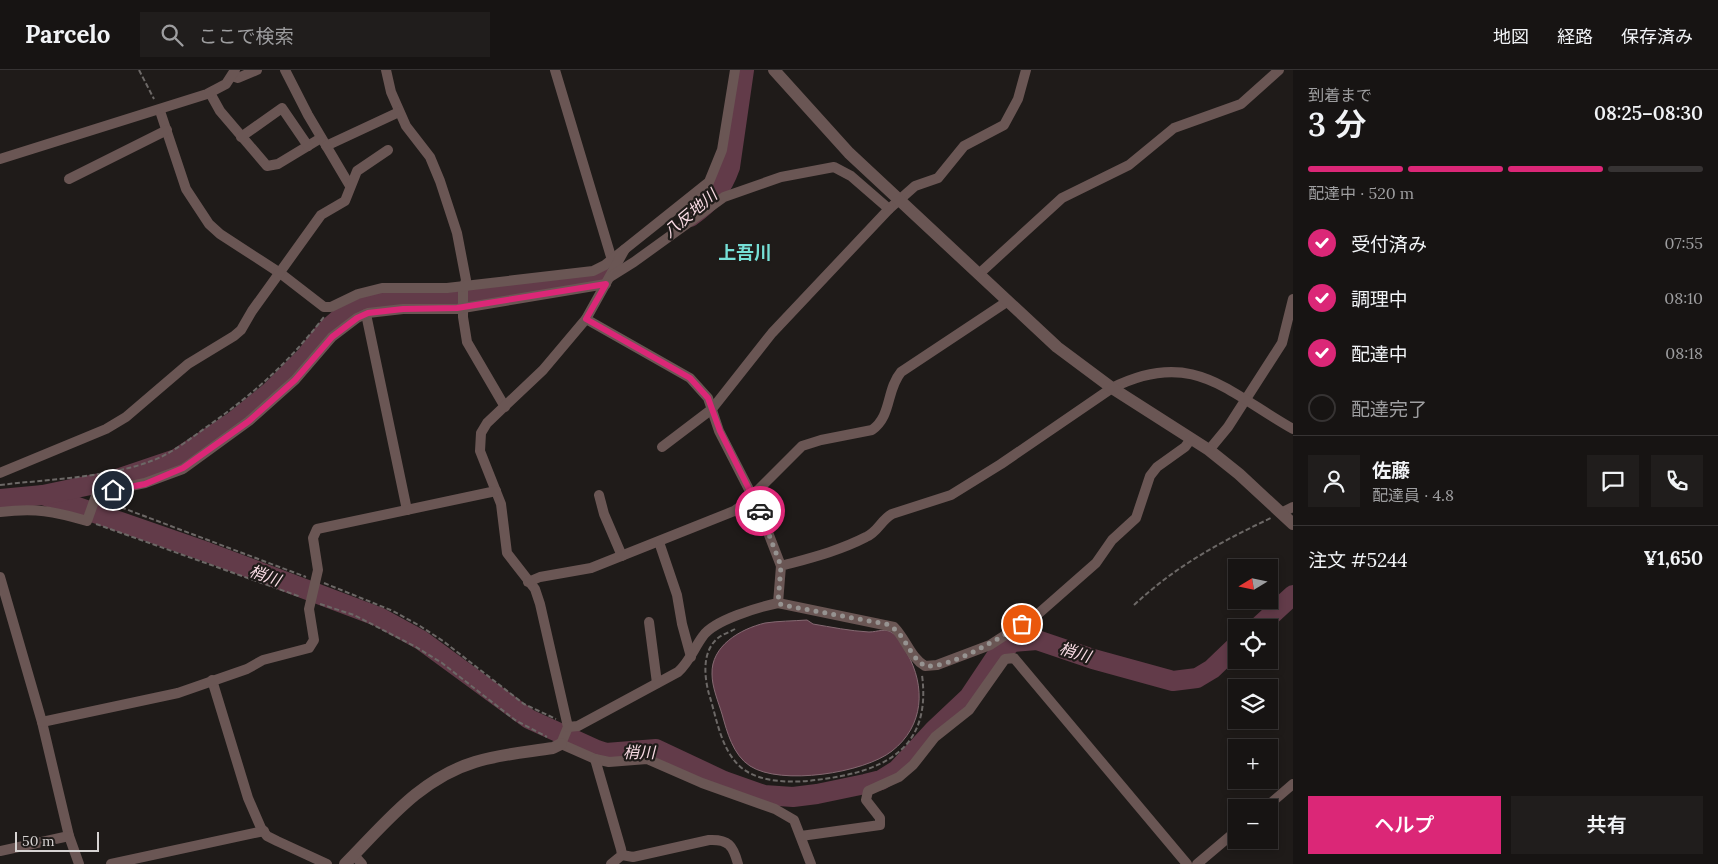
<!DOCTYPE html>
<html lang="ja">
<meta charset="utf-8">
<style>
:root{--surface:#171413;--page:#201d1c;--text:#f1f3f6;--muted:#9e9ea0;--line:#363333;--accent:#db2777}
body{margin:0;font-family:Lora,"Noto Sans JP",serif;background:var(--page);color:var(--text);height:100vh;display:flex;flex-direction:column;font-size:19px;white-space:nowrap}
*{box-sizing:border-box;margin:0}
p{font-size:16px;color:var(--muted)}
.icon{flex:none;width:28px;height:28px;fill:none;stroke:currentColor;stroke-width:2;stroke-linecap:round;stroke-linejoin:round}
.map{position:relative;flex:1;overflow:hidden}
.side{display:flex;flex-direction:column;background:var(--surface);width:425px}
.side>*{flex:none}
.needle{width:32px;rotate:260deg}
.controls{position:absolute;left:1228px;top:489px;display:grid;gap:10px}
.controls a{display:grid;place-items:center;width:50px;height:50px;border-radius:0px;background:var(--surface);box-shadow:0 2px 8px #0003,0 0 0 1px var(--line);font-size:25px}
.scale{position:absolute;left:15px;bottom:12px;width:84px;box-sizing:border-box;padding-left:5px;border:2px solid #d6d3d2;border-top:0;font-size:14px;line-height:18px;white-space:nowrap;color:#d6d3d2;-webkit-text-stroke:4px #1f1b19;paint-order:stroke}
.pin{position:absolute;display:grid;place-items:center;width:42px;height:42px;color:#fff;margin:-21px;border:2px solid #fff;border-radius:50%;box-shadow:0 1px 5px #0007}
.courier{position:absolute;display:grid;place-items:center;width:50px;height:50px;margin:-25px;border:4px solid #db2777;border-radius:50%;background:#fff;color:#222;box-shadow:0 1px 6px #0007}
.summary em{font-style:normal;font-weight:600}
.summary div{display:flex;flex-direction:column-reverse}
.summary{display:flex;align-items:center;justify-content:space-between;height:85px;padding:0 15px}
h1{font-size:32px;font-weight:600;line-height:38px}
.bar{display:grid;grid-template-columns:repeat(4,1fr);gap:8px 5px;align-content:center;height:60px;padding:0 15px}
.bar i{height:6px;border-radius:4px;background:var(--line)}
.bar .selected{background:var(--accent)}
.bar p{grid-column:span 4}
.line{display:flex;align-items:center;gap:12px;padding:0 15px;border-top:1px solid var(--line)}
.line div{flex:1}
.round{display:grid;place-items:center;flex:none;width:52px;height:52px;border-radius:0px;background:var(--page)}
ol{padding:0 15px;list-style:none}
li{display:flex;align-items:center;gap:15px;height:55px}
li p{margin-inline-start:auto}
li .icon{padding:5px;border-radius:50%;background:var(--accent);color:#fff;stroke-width:4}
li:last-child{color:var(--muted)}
li i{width:28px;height:28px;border:2px solid var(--line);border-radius:50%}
.button{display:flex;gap:10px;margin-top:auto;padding:10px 15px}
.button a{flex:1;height:58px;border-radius:0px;background:var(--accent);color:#fff;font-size:20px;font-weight:600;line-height:58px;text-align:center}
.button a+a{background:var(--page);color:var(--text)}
header{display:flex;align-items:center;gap:30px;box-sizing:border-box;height:70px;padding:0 25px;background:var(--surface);border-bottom:1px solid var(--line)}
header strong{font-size:24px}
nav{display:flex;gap:28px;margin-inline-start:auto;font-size:18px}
.search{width:350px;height:45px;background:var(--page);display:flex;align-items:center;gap:12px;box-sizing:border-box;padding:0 18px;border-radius:0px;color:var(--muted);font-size:19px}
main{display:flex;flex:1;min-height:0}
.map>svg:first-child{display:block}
</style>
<header>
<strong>Parcelo</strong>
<div class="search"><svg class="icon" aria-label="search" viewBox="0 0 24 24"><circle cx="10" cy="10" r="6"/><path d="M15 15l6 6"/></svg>ここで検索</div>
<nav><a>地図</a><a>経路</a><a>保存済み</a></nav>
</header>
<main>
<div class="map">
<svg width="1293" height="794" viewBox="0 0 1293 794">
<rect width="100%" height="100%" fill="#1f1b19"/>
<path fill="#623b49" stroke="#856972" d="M807,550l6,4c18,3 37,7 56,8 9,0 17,-5 25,2 5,4 9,13 13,19 19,34 17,73 -15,98 -28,22 -111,35 -142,15 -17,-11 -23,-34 -28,-52 -4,-13 -10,-27 -10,-40 -1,-28 28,-45 53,-51 13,-2 28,-2 42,-3z"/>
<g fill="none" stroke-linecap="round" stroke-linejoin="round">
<g stroke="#623b49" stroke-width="20">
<path d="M690,147c20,-14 32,-27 40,-50l14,-97"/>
<polyline points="43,425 207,482 379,547 421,570 529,649 597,680 606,683 656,679 724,711 764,725 793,727 817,724 865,714 881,710 897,700 934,660 969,627 997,585 1013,572 1037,570 1093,589 1173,611 1197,608 1212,599 1236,576"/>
<polyline points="0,429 43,425 114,410 176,389 234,351 270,322 306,286 325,261 341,247 363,234 379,231 484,228 603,207"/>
<polyline points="1257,558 1293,525"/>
</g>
<g stroke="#6c6866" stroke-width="2" stroke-dasharray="5 2.5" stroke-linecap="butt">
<polyline points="139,0 154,29"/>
<path d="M0,415c49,-6 108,-7 154,-25 20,-8 37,-22 54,-34 48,-34 80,-63 116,-109"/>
<polyline points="107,432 306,507"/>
<polyline points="96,454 301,527"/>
<polyline points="324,513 393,541 420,556 443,571 524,634 556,649"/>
<polyline points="320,534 354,545 416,577 442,593 515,650 547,667"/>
<path d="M1134,535c42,-39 86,-63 137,-87"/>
<path d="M735,559c-5,3 -12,5 -17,9 -16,13 -14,38 -9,56 8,25 12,58 34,75 19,14 51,14 73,11 66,-8 116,-29 106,-105"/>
</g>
<g stroke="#6a5654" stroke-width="10">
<polyline points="285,0 308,45 350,116"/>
<polyline points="386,0 391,22 406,56 430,87 440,111 457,163 466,210 463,221 463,247 467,272 505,337"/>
<polyline points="555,0 612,190"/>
<polyline points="232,6 238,8 257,0"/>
<polyline points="210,23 220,41 267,96 278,94 321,68"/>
<polyline points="160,41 186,119 209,154 220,164 280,203 324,237 331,237 358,224 382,218 447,218 593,201 605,195 709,112 722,80 735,0"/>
<polyline points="241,67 282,38 308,76"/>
<polyline points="326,76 399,42"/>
<polyline points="0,89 207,24 226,14 235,0"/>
<polyline points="69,109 167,60"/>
<polyline points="625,179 586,249 543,300 487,353 481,363 480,381 501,434 507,483 535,519 540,534 568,657 561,674 595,689 609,692 647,689 702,713 775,739 794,750 811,794"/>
<polyline points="980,203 1062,128 1129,95 1174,58 1241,34 1279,0"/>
<polyline points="610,207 634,192 724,127 781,107 834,97 851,106 889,139 915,116 938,108 964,76 1004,55 1018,29 1026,0"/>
<polyline points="366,244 407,440"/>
<polyline points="586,249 690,308 708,328 719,361 759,439 781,496"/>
<polyline points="662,377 712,339 772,263 889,139"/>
<polyline points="1209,380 1228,357 1282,273 1293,229"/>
<polyline points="0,403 106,359 126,347 188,294 234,266 241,260 252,241 321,145 345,131 357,101 388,80"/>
<polyline points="599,425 604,444 622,486"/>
<path d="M0,442c36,-4 53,-1 87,9l10,-28 48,-10 38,-14 66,-48 46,-41 37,-43 25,-19 11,-5 35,-4h54l149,-25"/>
<polyline points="1281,443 1293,437"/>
<polyline points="659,472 677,525 682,554 691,587"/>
<polyline points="0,507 42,652 69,766 79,794"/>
<path d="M528,512l12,-5 51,-9 143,-57 11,-8 57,-57 19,-6 51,-10c20,-14 14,-40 29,-58l107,-71"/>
<path d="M778,533l116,24c12,12 16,30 31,39l12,-1 53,-20 48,-31 58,-51 16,-23 24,-22 14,-42 7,-9 28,-20 6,-8"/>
<polyline points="649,552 657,613"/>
<polyline points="212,610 248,728 261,758 267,766 277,771 327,794"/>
<polyline points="42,652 178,623 247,599 263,590 309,578 314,570 309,539 318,500 313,468 317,459 496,421"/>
<path d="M568,657l10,-1 100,-54c12,-11 16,-24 25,-36 11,-16 56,-29 75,-33l3,-37c29,-8 58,-15 85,-29 12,-5 15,-17 26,-23l59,-19 50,-31 111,-76c80,-40 114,3 181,41"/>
<polyline points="595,689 621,779 622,785 611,794"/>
<polyline points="1265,738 1293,714"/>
<polyline points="801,766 880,755 880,748 866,730 868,721 899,707 913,695 935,667 969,640 1005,589 1014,588 1187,794"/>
<polyline points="0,781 69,766"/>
<polyline points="354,785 362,794"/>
<path d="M622,785l11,2 76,-17c19,-1 24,5 29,24"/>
<polyline points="111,794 264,761"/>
<polyline points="1197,794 1236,761"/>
</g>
<g stroke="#6a5654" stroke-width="12">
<polyline points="774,0 849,83 1057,277 1112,318 1209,380 1239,404 1293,454"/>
<path d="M345,794c40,-40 74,-85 130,-102 25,-8 53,-10 78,-14l8,-4"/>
</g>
</g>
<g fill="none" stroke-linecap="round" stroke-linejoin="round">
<path stroke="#969391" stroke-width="5" stroke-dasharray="0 9" d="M760,441l21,55 -3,37 4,2 104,19c20,8 21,31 39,42 26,2 75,-28 97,-42"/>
<polyline stroke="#db2777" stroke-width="6" points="113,420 145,414 183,398 249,351 295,310 332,267 357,248 368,243 403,239 457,238 606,214 586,249 690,308 708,328 720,361 760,441"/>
</g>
<g text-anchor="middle" stroke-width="4.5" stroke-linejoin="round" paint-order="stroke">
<g font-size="16" font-style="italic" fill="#f9dbe4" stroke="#1f1b19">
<text transform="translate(690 143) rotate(-40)" y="6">八反地川</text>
<text transform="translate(265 505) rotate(20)" y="6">梢川</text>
<text transform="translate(1075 582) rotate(17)" y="6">梢川</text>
<text x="639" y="688">梢川</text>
</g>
<g font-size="18" font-weight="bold" fill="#76e0d7" stroke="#1f1b19">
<text x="745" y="189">上吾川</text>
</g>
</g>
</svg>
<div class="controls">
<a><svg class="needle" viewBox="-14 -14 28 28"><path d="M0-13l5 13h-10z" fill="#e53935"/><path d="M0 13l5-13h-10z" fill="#9e9ea0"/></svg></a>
<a><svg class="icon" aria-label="locate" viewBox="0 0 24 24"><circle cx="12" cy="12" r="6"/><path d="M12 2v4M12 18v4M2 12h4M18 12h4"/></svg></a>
<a><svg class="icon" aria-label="layers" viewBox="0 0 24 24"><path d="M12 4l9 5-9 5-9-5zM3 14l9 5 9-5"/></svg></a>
<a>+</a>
<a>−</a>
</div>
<div class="scale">50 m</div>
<div class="pin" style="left:1022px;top:554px;background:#ea580c"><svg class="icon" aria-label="bag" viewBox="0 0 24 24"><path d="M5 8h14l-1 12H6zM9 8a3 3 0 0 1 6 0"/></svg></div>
<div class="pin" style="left:113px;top:420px;background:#1f2937"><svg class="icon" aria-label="home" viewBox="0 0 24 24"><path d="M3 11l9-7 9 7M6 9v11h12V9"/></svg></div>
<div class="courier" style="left:760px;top:441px"><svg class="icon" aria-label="car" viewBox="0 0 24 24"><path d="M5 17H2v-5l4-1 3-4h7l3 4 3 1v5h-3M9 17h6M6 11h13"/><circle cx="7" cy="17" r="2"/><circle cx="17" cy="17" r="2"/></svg></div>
</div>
<section class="side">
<div class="summary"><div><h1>3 分</h1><p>到着まで</p></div><em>08:25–08:30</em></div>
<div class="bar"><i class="selected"></i><i class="selected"></i><i class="selected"></i><i></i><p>配達中 · 520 m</p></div>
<ol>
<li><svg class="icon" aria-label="check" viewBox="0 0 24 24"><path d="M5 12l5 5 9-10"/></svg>受付済み<p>07:55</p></li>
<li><svg class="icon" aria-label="check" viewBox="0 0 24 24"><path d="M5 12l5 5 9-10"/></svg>調理中<p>08:10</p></li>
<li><svg class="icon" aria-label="check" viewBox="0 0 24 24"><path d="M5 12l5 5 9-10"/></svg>配達中<p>08:18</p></li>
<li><i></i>配達完了</li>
</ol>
<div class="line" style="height:90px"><a class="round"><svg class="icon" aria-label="person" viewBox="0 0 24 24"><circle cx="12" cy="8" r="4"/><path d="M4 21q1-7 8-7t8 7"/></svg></a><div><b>佐藤</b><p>配達員 · 4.8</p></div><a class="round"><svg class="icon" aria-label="chat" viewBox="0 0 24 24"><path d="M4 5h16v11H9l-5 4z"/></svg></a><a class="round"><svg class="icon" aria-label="phone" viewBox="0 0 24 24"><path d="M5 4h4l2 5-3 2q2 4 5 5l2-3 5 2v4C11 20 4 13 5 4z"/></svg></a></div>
<div class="line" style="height:65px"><div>注文 #5244</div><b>¥1,650</b></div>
<div class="button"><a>ヘルプ</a><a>共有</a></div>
</section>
</main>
